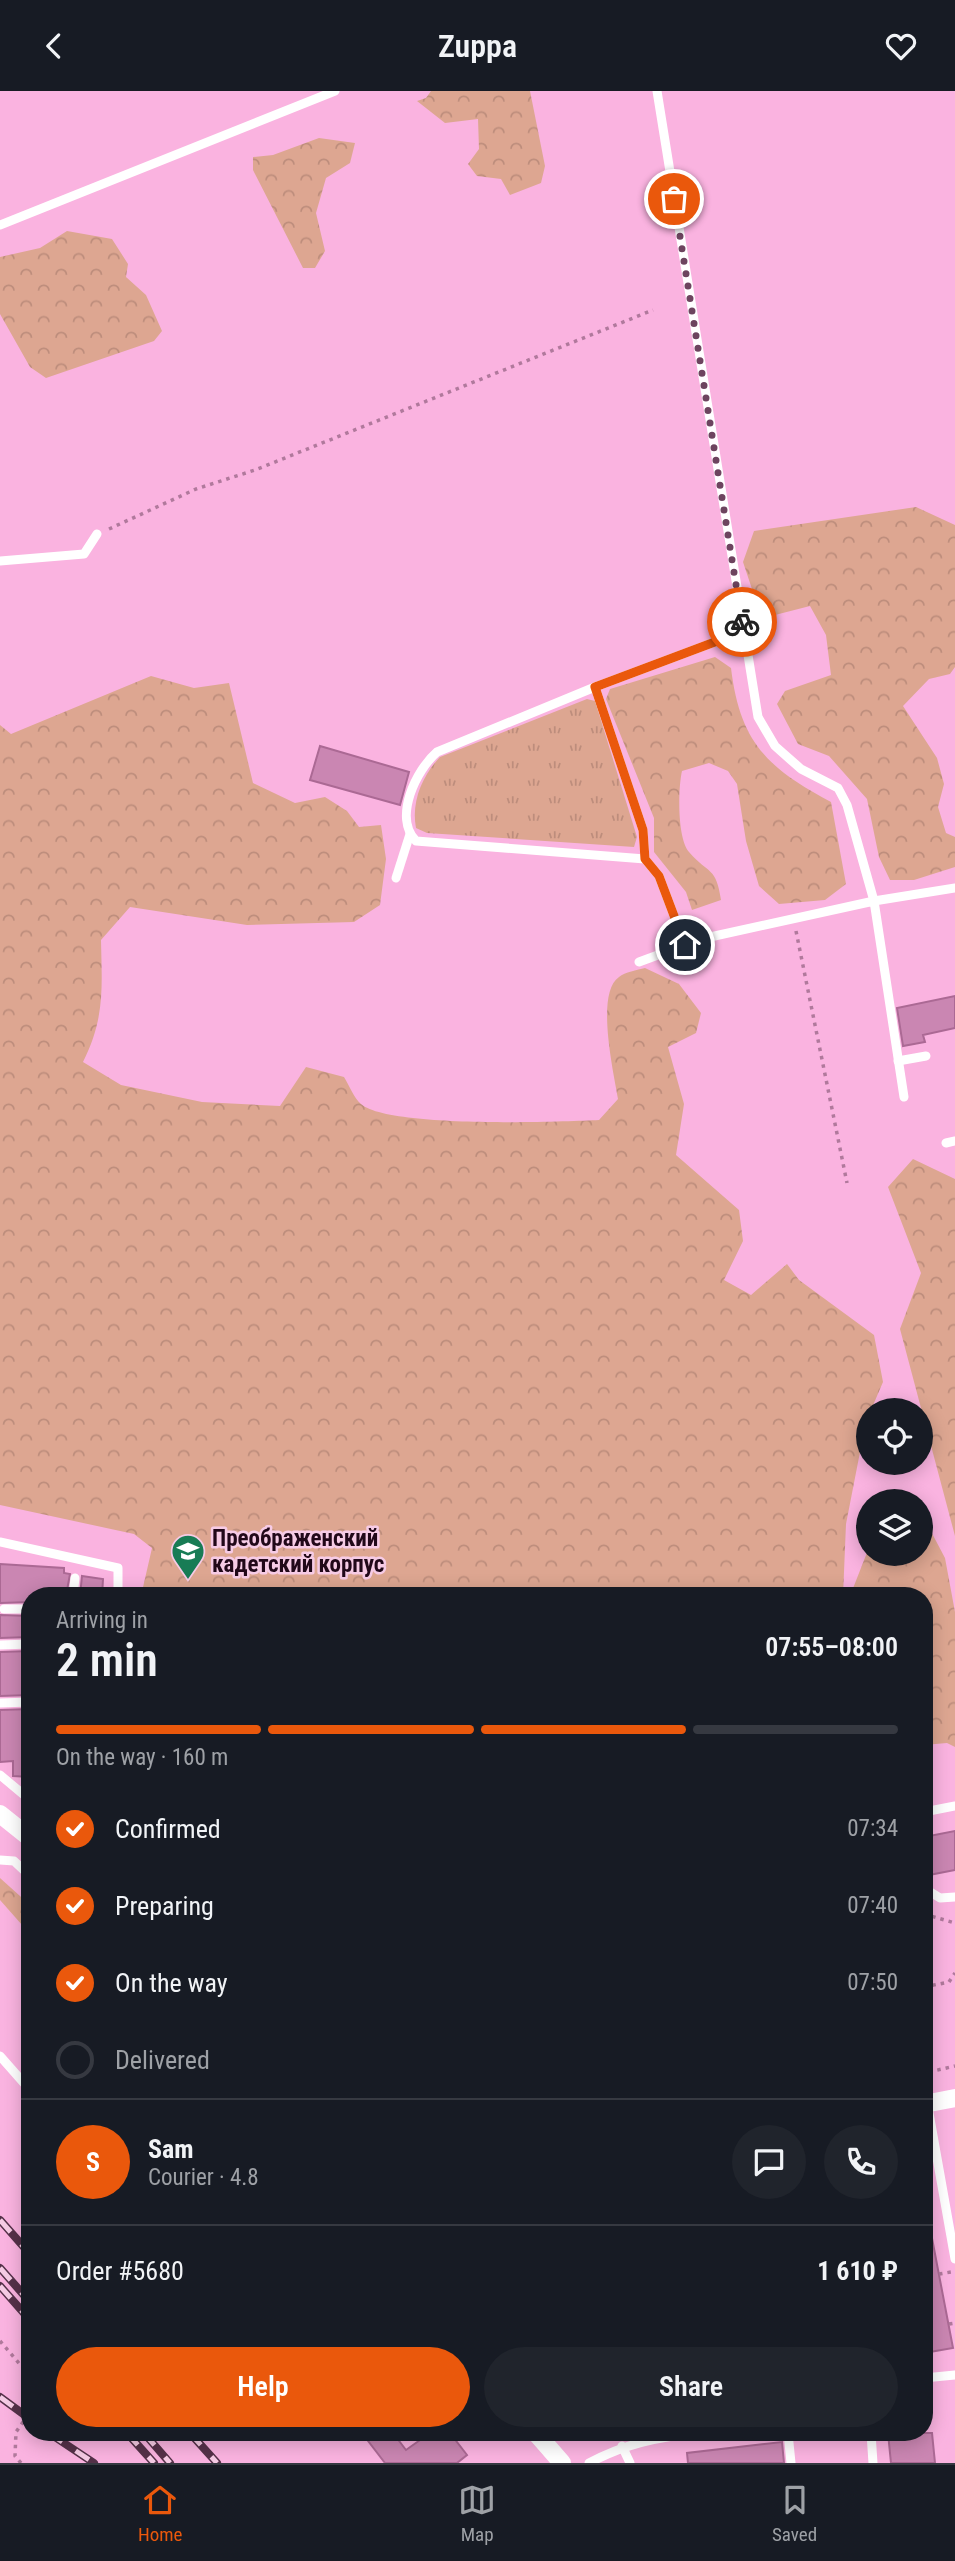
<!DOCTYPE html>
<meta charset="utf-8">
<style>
:root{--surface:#171b24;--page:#20242c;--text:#f1f3f6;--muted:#9ea1a6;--line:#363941;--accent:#ea580c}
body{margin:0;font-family:"Roboto Condensed",sans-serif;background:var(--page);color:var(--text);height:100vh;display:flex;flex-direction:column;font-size:26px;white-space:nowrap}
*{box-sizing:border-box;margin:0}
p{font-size:23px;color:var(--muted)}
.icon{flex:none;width:38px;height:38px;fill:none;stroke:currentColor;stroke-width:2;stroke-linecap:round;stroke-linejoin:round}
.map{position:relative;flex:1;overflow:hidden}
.drawer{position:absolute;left:21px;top:1496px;width:912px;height:854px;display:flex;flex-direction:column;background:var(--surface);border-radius:28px;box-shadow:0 4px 18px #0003}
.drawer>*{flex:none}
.buttons{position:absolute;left:856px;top:1307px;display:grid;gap:14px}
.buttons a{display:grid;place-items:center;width:77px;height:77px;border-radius:50%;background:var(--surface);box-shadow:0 4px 18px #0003;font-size:35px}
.pin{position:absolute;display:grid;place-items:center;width:60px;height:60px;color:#fff;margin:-30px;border:4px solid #fff;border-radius:50%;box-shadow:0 2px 7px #0007}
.courier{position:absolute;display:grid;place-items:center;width:70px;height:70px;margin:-35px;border:5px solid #ea580c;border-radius:50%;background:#fff;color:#222;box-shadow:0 2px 9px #0007}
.summary em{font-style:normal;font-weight:600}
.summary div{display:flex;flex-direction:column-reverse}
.summary{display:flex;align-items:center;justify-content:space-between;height:119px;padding:0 35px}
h1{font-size:46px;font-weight:600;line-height:52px}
.bar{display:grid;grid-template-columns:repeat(4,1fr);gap:10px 7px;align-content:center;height:84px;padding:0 35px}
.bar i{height:9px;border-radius:5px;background:var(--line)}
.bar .on{background:var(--accent)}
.bar p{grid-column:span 4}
.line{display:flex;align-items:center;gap:18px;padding:0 35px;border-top:2px solid var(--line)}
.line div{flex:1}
.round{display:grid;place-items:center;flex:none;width:74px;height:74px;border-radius:37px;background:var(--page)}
ol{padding:0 35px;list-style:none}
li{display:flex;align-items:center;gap:21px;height:77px}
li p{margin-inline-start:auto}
li .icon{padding:7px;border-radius:50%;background:var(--accent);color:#fff;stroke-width:4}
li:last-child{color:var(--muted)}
li i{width:38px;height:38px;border:4px solid var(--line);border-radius:50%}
.button{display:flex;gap:14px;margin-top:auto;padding:14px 35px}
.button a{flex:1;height:80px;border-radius:42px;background:var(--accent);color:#fff;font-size:28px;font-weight:600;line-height:80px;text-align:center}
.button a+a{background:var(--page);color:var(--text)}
header{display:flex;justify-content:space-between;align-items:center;height:91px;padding:0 35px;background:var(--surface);font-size:32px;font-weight:600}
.dock{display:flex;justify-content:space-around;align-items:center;height:98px;border-top:2px solid var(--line);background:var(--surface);font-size:19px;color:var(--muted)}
.dock a{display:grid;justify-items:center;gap:4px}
.dock .on{color:var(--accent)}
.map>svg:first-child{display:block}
</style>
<header><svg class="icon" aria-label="back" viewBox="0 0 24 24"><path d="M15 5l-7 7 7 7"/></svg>Zuppa<svg class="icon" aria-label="heart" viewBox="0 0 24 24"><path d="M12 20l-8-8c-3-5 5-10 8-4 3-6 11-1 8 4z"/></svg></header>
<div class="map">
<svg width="955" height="2372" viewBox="0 0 955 2372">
<defs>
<pattern id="grass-tufts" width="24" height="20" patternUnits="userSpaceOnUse" patternTransform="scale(1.75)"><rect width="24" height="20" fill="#dda691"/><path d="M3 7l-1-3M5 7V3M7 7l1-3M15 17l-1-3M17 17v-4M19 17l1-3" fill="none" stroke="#bd8d7c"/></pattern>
<pattern id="forest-crowns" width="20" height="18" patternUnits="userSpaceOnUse" patternTransform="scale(1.75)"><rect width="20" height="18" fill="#dda691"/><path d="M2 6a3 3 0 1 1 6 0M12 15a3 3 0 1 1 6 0" fill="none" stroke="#bd8d7c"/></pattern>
</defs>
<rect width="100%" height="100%" fill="#fab3e0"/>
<path fill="url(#grass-tufts)" d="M587,608l8,2 42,136 -3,10 -207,-14 -11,-5c-5,-26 6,-52 24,-71z"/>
<g fill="url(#forest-crowns)">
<polygon points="431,0 530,0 545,75 541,92 510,104 501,88 477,85 468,73 479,58 478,28 445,32 417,10 426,7"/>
<polygon points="319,47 355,52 350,72 326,87 316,122 325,160 315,177 303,177 253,79 253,66 273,64"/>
<polygon points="67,140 112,148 128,173 126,186 146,204 162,240 154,250 46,287 30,276 0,223 0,166 40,157"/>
<polygon points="916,416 955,434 955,576 950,583 929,588 903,615 937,667 944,693 938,716 946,742 955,746 955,776 914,789 890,789 879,766 867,708 829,665 798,653 777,613 785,600 831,584 826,544 810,515 775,524 760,522 743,471 754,440"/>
<path d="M715,566l16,11c9,74 36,100 100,134l15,82 -21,16 -46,4 -20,-18 -13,-45 -9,-57 -9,-13 -19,-8 -27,8c-4,17 -5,67 7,81 20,23 27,14 32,48l-29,10 -6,-18 -32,-40v-34l-48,-119 4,-10z"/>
<path d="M151,585l43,12 35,-5 24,100 42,20 30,-6 22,14 12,16 22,-2 5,34 -6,46 -26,17 -107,3 -117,-18 -29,33c1,48 4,78 -18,122l38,23 81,17 78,4 26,-39 38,10c5,8 10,21 17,27 27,24 197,18 238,16l19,-21c-4,-25 -23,-106 1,-122 6,-5 18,-7 26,-9l34,16 22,29 -5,20 -28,14 16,57 -8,51 63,55 4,31 -19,39 27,15 36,-31 12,16 75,55 9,47 -12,28 -3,1 -22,113 -3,72h-702l11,-48 -18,-14 -134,-29v-780l11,9z"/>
<polygon points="913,1068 955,1088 955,1445 900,1238 921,1182 888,1096"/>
<polygon points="921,1431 926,1431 945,1467 955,1521 955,1656 947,1652 924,1654 924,1505 850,1505 868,1459 868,1463 920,1463"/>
<polygon points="0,1787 30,1814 30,1843 0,1809"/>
</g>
<g fill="#ca86b2" stroke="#ab6994" stroke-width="2">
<polygon points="320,655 409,681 400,714 310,689"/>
<polygon points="955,905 955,937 923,944 925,951 903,955 897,917"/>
<polygon points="0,1473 64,1477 64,1482 70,1483 66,1505 30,1505 30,1511 0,1512"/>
<polygon points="82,1485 103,1488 102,1505 80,1505"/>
<polygon points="0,1524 30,1525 30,1546 0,1547"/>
<polygon points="30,1560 30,1604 0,1605 0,1561"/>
<polygon points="30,1618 30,1686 13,1685 13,1670 0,1671 0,1619"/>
<polygon points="955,1740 955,1779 929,1784 924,1746"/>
<polygon points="931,2142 953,2257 924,2262 924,2143"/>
<polygon points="362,2342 393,2342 406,2359 430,2342 450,2342 467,2364 457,2372 385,2372"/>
<polygon points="888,2342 932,2342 935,2372 891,2372"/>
<polygon points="782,2351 784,2372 688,2372 687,2362"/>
</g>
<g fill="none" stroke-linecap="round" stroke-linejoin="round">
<g stroke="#b0799c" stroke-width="3.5" stroke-dasharray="3.5 5" stroke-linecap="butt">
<polyline points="109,438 196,398 255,379 653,219"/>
<polyline points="796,840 847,1092"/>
<polyline points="924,1823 955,1832"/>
<polyline points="924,1896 949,1891 955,1882"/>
<polyline points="929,1981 955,1975"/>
<polyline points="939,2183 951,2181"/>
<polyline points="949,2233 955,2232"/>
<polyline points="0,2250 30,2285"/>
<polyline points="21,2372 15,2365 16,2341 30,2321"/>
</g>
<g stroke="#fff" stroke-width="9">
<polyline points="657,0 758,626 775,655 801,678 838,697 847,714 874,810 955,797"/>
<polyline points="0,134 335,0"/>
<polyline points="0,470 84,463 97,443"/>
<polyline points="595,596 643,739 645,768"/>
<polyline points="396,787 410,743"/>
<path d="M685,854l-26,-69 -14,-17 -229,-18c-23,-23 0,-71 21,-89l158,-65 149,-56"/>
<polyline points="639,871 701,848 874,810 904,1006"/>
<polyline points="898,970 926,965"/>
<polyline points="946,1052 955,1050"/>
<polyline points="0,1451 118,1477 118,1505"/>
<polyline points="73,1505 75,1487"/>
<polyline points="4,1518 30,1518"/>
<polyline points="0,1554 30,1553"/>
<polyline points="0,1612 30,1611"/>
<polyline points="0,1684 30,1709"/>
<polyline points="924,1721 955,1715"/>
<polyline points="0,1769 14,1770 30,1785"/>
<polyline points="924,1797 940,1807 955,1806"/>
<polyline points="0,1965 30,1999"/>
<polyline points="924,1994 955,2168"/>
<polyline points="924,2287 955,2284"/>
<polyline points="788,2342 791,2372"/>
<polyline points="871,2342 873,2372"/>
<polyline points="622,2355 630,2372"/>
<path d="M589,2372c36,-19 68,-26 109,-30"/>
</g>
<g stroke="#fff" stroke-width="18">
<polyline points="0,1723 30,1747"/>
<polyline points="924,2013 955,2007"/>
<polyline points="536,2342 562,2372"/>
</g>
<defs>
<g id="rail">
<polyline points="0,2129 30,2163"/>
<polyline points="0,2177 30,2211"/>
<polyline points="0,2195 30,2229"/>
<polyline points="0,2306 30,2328"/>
<polyline points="49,2342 94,2372"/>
<polyline points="127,2342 154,2372"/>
<polyline points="144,2342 170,2372"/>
<polyline points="190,2342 217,2372"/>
</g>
</defs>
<use href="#rail" stroke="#553149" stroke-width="8"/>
<use href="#rail" stroke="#f6cbe5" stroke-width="5" stroke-dasharray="16" stroke-linecap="butt"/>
</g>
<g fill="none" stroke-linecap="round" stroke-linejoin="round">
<polyline stroke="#6d445f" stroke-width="7" stroke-dasharray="0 12.6" points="674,108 742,531"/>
<polyline stroke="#ea580c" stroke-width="9" points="685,854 659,785 645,768 643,739 595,596 744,540 742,531"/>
</g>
<defs>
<symbol id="university-pin" viewBox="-11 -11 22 30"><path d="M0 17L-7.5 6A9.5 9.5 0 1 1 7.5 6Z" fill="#187c55" stroke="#f6cbe5"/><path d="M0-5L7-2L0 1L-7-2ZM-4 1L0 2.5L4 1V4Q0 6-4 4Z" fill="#fff"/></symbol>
</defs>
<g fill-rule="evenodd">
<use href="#university-pin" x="169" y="1441" width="38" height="52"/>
</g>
<g text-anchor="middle" stroke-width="5" stroke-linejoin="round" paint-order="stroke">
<g font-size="23" font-weight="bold" fill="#210819" stroke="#f6cbe5" text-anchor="start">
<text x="212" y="1455">Преображенский<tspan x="212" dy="26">кадетский корпус</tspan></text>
</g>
</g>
</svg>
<div class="buttons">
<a><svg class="icon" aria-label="locate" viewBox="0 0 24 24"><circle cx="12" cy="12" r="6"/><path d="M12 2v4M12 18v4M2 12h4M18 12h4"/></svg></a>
<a><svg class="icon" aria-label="layers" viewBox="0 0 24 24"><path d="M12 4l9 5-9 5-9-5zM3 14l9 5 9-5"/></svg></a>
</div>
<div class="pin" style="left:674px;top:108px;background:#ea580c"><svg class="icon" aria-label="bag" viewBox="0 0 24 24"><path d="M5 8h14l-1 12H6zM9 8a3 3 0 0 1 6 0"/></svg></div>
<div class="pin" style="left:685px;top:854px;background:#1f2937"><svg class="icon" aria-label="home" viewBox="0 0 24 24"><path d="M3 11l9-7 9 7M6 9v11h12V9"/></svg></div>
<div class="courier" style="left:742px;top:531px"><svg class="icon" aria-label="bike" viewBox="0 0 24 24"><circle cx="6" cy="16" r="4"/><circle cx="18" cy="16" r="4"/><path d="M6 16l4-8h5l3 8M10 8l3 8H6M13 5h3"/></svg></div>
<section class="drawer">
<div class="summary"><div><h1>2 min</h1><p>Arriving in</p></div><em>07:55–08:00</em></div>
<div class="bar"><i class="on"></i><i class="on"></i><i class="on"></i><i></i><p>On the way · 160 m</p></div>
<ol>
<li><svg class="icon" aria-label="check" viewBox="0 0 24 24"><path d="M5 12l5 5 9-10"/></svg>Confirmed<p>07:34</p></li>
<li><svg class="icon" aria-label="check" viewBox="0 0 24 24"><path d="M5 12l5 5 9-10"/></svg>Preparing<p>07:40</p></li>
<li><svg class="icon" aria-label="check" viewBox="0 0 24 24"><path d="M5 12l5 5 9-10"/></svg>On the way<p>07:50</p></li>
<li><i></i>Delivered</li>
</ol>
<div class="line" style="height:126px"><b class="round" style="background:var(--accent);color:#fff">S</b><div><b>Sam</b><p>Courier · 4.8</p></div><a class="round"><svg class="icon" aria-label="chat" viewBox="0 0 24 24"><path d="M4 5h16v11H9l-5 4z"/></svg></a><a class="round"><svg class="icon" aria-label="phone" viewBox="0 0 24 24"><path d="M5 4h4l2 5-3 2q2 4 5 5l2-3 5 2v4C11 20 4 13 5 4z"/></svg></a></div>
<div class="line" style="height:91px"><div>Order #5680</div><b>1 610 ₽</b></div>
<div class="button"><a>Help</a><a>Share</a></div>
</section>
</div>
<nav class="dock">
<a class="on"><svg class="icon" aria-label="home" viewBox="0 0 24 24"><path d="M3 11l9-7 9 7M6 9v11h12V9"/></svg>Home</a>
<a><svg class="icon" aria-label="map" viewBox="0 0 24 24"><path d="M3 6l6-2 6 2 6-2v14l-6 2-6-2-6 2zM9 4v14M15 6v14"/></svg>Map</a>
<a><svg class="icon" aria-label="saved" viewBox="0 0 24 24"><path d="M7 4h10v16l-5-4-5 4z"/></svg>Saved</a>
</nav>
